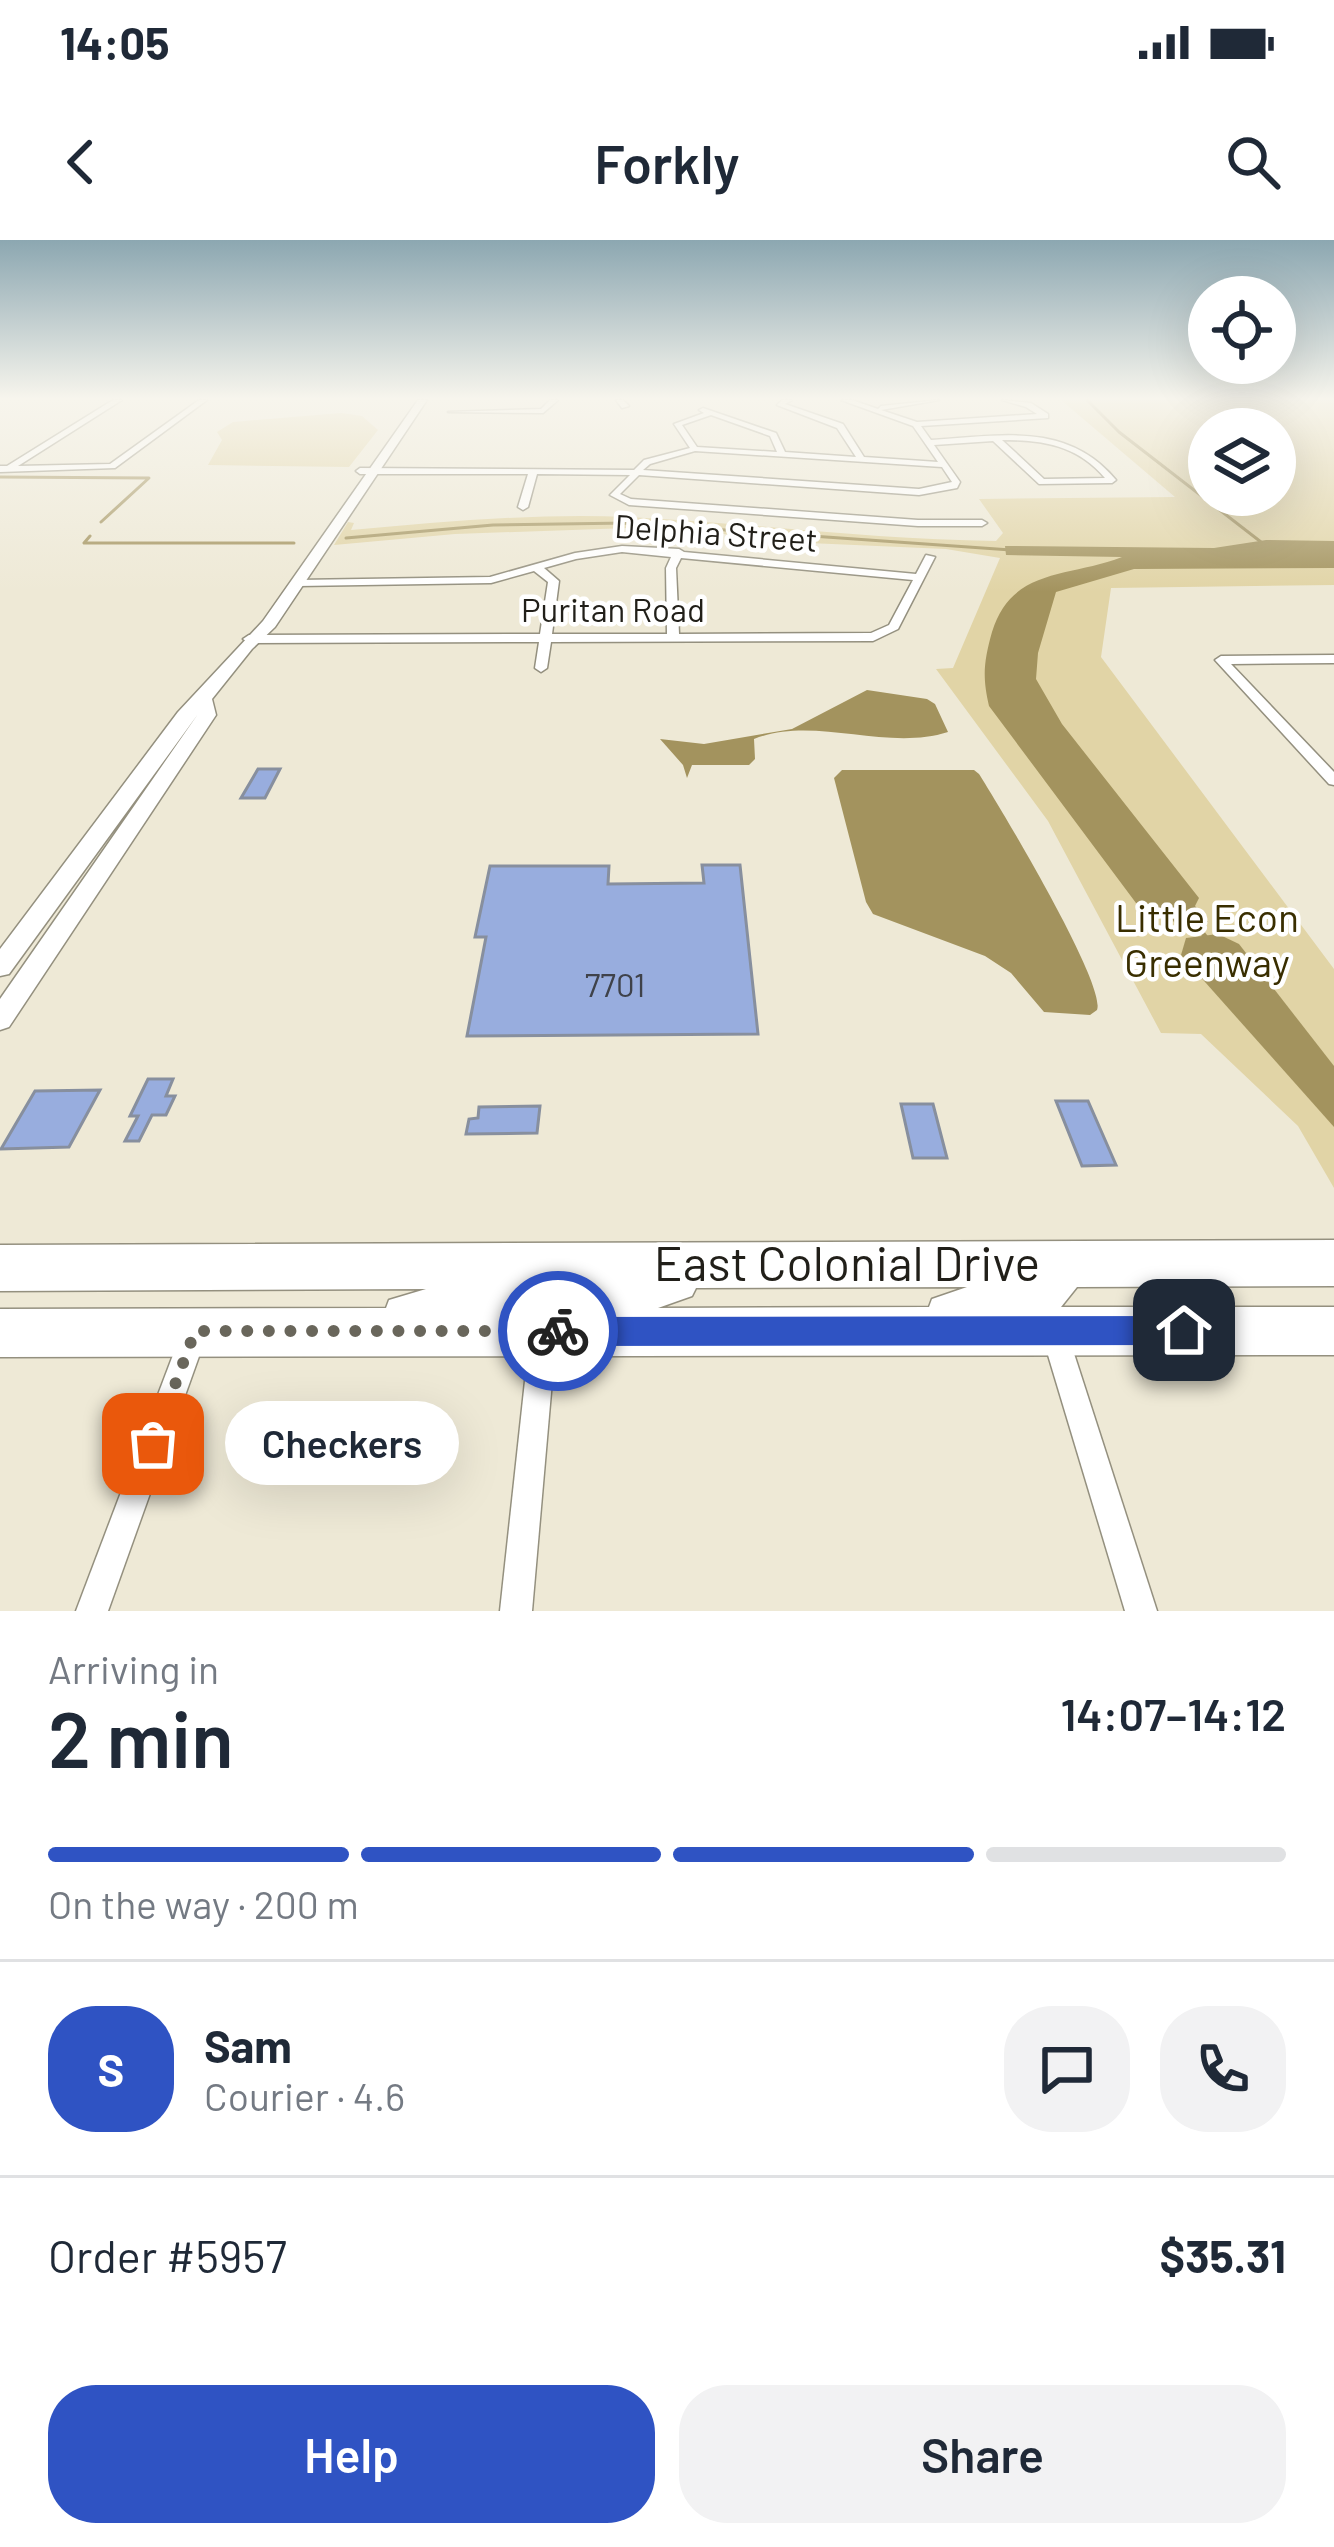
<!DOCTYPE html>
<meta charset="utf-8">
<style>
:root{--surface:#fff;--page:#f2f2f3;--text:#1f2937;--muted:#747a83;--line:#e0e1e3;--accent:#2f53c3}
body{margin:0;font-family:Barlow,sans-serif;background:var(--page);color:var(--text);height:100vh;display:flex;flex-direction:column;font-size:45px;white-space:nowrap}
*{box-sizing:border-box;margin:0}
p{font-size:39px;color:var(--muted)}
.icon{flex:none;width:66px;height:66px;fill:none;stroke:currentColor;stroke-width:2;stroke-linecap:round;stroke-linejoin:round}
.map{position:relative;height:1371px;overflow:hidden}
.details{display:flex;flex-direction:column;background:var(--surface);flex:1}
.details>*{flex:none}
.fabs{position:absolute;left:1188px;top:36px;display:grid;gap:24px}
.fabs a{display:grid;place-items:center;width:108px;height:108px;border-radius:50%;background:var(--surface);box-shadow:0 12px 48px #0002;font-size:60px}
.pin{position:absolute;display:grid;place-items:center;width:102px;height:102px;color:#fff;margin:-51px;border-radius:24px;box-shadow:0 6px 18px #0006}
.courier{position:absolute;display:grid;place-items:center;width:120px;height:120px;margin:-60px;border:9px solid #2f53c3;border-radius:50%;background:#fff;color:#222;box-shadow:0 3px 15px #0007}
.bubble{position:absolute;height:84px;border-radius:42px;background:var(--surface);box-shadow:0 12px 48px #0002;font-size:39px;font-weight:600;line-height:84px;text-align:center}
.head em{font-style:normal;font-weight:600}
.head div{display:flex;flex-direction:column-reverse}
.head{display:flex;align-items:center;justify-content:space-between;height:204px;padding:0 48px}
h1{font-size:78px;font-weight:600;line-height:90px}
.bar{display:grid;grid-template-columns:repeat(4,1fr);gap:18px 12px;align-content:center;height:144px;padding:0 48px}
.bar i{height:15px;border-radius:9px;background:var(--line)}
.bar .on{background:var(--accent)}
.bar p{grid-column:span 4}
.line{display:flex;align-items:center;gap:30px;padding:0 48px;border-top:3px solid var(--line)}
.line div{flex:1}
.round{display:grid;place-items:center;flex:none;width:126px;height:126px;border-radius:48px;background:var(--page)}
.cta{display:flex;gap:24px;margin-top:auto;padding:24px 48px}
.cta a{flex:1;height:138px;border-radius:48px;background:var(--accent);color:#fff;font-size:48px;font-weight:600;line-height:138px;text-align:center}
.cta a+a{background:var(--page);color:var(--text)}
.status{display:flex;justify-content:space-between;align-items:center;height:84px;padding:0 60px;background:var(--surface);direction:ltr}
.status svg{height:33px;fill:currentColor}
header{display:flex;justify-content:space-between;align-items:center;height:156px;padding:0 48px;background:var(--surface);font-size:54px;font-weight:600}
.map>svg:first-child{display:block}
</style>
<div class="status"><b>14:05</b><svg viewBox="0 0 49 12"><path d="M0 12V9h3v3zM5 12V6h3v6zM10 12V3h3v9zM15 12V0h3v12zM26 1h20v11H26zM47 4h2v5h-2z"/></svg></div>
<header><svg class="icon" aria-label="back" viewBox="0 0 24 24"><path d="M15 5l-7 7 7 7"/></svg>Forkly<svg class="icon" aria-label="search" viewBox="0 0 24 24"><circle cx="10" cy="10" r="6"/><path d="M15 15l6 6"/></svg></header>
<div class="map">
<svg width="1334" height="1371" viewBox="0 0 1334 1371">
<rect width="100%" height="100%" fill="#eee9d6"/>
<g fill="#e1d4a6" fill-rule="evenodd">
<path d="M1061,160h273v185l-223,3 -10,69 233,312v219l-36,-62 -97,-92 -40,-1 -113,-212 -112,-152 17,-1 47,-110 -54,-9 -137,-6 -152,-16 -202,7 -121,11 14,-23 6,1 -3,7c91,-8 185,-17 277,-13 123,6 245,23 368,24l7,-8 -24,-34 196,-2zM1209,189h66v66h-66z"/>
<polygon points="341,173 362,176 378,190 349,227 208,225 222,200 217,192 233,182"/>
</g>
<g fill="#a3935e">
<path d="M1266,300l68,1v27l-200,1 -78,23 -18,61 -2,26 26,45 137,174 -4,8 13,16 -32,3 -11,-16 -29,-6 -147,-197c-7,-30 -5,-45 3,-74 20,-65 76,-54 130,-75l-116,-2 -1,-9 209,2z"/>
<path d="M867,450l60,9 8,5 13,28c-62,20 -134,-17 -194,7l1,20 -6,6h-57l-5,13 -4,-13 -23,-26 44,5 88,-15z"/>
<path d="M842,530h132l5,4c21,33 128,211 118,236l-7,5 -46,-3 -33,-39 -26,-17 -112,-42 -7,-12 -32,-124z"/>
<polygon points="1218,694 1239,704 1334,826 1334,887 1181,715 1186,698"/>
</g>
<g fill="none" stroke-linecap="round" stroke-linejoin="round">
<g stroke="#a3935e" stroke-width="3">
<polyline points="1087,160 1119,192 1261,302"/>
<polyline points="0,237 149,238 101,282"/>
<polyline points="90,296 84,303 294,303"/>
<polyline points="346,298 493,285 627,283 1011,310"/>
</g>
<polyline stroke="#a3935e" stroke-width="4.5" points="1193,681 1208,700"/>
</g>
<g fill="#98adde" stroke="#878f9e" stroke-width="3">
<polygon points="258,529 280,529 265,558 241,558"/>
<polygon points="702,625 740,625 758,794 467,796 486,697 475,697 490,626 609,626 608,644 704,643"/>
<polygon points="148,839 173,839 166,856 175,856 166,875 152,875 139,901 125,901 138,876 130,876"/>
<polygon points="100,850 69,907 1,909 35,851"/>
<polygon points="1056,861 1088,861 1116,925 1082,926"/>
<polygon points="901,864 933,864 947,918 913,918"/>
<polygon points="540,866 537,893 466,894 469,879 478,878 479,867"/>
</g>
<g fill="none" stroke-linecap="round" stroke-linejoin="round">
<defs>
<g id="street">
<polygon points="113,160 122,160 18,226 110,224 199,160 207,160 115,228 0,232 0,226 7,226"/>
<polygon points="550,160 558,160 543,173 448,172 541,169"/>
<polygon points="616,160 623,160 629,166 622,168"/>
<path d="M782,160h10l-7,4 58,20 21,33 74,5 -25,-36 -72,-26h11l26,9 3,-3 58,-6 -58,10 36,12 120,-8 -11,-7 -24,-7 29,3 17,11v4l-127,8 10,14c69,-4 136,-19 185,40l-4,3 -73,1 -46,-43 -59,4 26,37 -3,6 -38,7 -280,-20 -19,19 11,5 287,21h64l5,3 -5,3h-64l-289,-21 -19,-10 20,-20 -93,-1 -9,33 -5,3 -5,-3 10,-33h-168l-4,-3 4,-3 274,2 10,-10 46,-12 -16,-24 30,-11 -5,-3 4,-2 73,25 9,19 71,5 -19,-29 -60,-23zM711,175l59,21 7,16 -80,-5 -15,-22zM1002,200c41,0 75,5 103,38l-61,1zM695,211l247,16 10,15 -33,7 -276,-19 7,-6z"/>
<path d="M622,306l57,3 5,3 232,22 10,-19 9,2 -37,72 -25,12 -322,1 -4,26 -6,4 -6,-4 4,-26 -290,1 -6,-4 6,-4 291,-1 8,-52 -14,-11 -43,12 -193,3 -5,-3 5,-3 192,-3 85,-24zM622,312l49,5 -5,11 1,66h-115l7,-53 -15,-13 32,-9zM681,318l232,22 -24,45 -18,8 -192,1 -3,-66z"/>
<polygon points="1334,415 1334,423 1231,424 1334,532 1334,545 1329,544 1215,420 1221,416"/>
<polygon points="194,1081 203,1085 207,1094 108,1371 76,1371 181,1094 185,1085"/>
<polygon points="543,1082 552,1086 556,1095 532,1371 500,1371 530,1095 534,1086"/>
<polygon points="1055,1082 1064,1086 1068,1095 1157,1371 1125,1371 1042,1095 1046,1086"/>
</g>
<polygon id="secondary" points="418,160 427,160 275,387 252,409 212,459 216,475 9,787 0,790 0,759 198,474 9,734 0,736 0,709 178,472 263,381"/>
<path id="highway" d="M1334,1000v46l-257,1 -16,20h273v48l-1334,2v-48l386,-1 3,-8 37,-11 -426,2v-46zM967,1047l-35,12 -3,8 -271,1 34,-12 4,-8z"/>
</defs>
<use href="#street" stroke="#94907f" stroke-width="3"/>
<use href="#secondary" stroke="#94907f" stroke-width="3"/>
<use href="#highway" stroke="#94907f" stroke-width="3"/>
<use href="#street" fill="#fff" fill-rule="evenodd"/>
<use href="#secondary" fill="#fff" fill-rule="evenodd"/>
<use href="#highway" fill="#fff" fill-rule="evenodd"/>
</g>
<linearGradient id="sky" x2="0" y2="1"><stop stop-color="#8ca7b1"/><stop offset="0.45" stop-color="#f7f5ed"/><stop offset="1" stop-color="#f7f5ed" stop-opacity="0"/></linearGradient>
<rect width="1334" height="352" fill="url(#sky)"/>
<polygon fill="#2f53c3" points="1184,1076 1194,1080 1198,1090 1194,1100 1184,1105 558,1106 548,1102 544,1091 548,1081 558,1077"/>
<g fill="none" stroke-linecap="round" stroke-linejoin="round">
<polyline stroke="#69665b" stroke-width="12" stroke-dasharray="0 21.6" points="153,1204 195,1091 558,1091"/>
</g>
<g text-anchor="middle" stroke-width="9" stroke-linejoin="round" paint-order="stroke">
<g font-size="33" fill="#211f19" stroke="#fff">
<text transform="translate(716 293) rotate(4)" y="12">Delphia Street</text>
<text x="613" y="382">Puritan Road</text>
</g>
<g font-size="33" fill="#3f424a">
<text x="615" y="757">7701</text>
</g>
<g font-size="39" fill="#392e00" stroke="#fff">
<text x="1207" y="692">Little Econ<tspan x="1207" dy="45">Greenway</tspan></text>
</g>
<g font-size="48" fill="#211f19" stroke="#fff">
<text x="847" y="1041">East Colonial Drive</text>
</g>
</g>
</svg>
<div class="fabs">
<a><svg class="icon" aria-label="locate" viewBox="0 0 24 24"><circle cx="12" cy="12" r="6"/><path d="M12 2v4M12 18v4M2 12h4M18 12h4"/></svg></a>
<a><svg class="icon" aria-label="layers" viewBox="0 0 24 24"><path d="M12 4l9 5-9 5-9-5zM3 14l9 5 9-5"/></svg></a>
</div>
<div class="pin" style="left:153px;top:1204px;background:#ea580c"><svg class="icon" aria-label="bag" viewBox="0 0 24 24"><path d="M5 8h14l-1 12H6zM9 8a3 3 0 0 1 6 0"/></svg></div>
<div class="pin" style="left:1184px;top:1090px;background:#1f2937"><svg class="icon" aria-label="home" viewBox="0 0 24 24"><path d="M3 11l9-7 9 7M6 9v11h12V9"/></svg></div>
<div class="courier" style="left:558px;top:1091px"><svg class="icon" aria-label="bike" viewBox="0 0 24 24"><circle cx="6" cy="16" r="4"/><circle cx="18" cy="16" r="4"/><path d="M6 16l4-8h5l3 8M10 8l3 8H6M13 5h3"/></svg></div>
<div class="bubble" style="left:225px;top:1161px;width:234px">Checkers</div>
</div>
<section class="details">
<div class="head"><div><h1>2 min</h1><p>Arriving in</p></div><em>14:07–14:12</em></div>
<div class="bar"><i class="on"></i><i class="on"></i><i class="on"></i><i></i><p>On the way · 200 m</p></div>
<div class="line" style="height:216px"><b class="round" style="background:var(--accent);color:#fff">S</b><div><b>Sam</b><p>Courier · 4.6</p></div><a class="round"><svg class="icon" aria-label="chat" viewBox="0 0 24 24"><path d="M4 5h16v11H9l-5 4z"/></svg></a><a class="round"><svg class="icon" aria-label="phone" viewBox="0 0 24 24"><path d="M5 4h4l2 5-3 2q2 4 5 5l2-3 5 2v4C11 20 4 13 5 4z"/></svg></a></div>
<div class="line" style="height:156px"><div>Order #5957</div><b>$35.31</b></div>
<div class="cta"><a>Help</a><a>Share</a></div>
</section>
